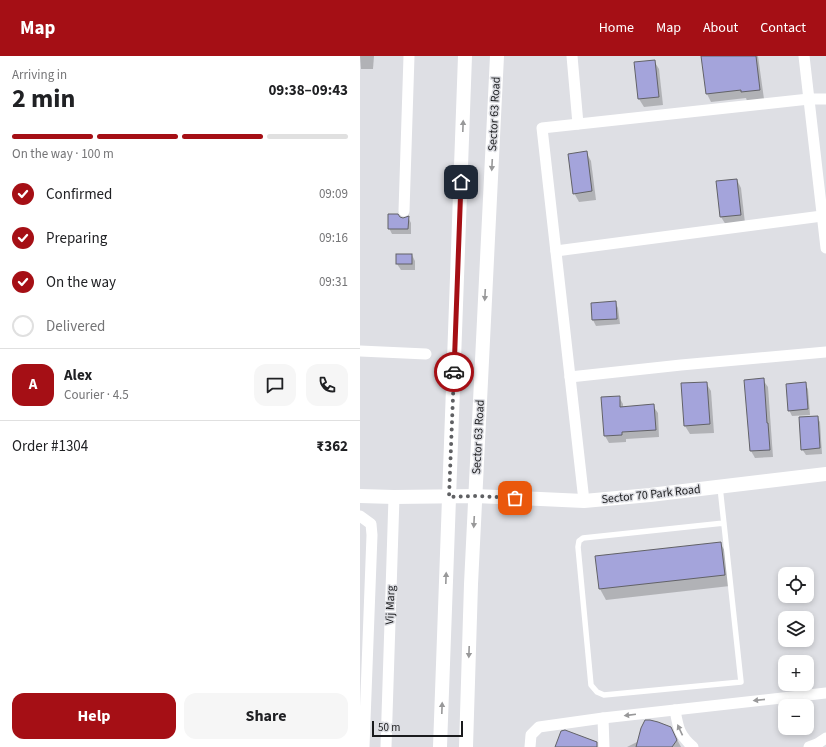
<!DOCTYPE html>
<meta charset="utf-8">
<style>
:root{--surface:#fff;--page:#f6f6f6;--text:#202124;--muted:#757577;--line:#e0e0e0;--accent:#a50f15}
body{margin:0;font-family:"Source Sans 3",sans-serif;background:var(--page);color:var(--text);height:100vh;display:flex;flex-direction:column;font-size:15px;white-space:nowrap}
*{box-sizing:border-box;margin:0}
p{font-size:13px;color:var(--muted)}
.icon{flex:none;width:22px;height:22px;fill:none;stroke:currentColor;stroke-width:2;stroke-linecap:round;stroke-linejoin:round}
.map{position:relative;flex:1;overflow:hidden}
.drawer{display:flex;flex-direction:column;background:var(--surface);width:360px}
.drawer>*{flex:none}
.tools{position:absolute;left:418px;top:511px;display:grid;gap:8px}
.tools a{display:grid;place-items:center;width:36px;height:36px;border-radius:8px;background:var(--surface);box-shadow:0 2px 6px #0003;font-size:20px}
.scale{position:absolute;left:12px;bottom:10px;width:91px;box-sizing:border-box;padding-left:4px;border:2px solid #1a1b1d;border-top:0;font-size:11px;line-height:14px;white-space:nowrap;color:#1a1b1d;-webkit-text-stroke:3px #dedfe4;paint-order:stroke}
.pin{position:absolute;display:grid;place-items:center;width:34px;height:34px;color:#fff;margin:-17px;border-radius:8px;box-shadow:0 2px 6px #0006}
.courier{position:absolute;display:grid;place-items:center;width:40px;height:40px;margin:-20px;border:3px solid #a50f15;border-radius:50%;background:#fff;color:#222;box-shadow:0 1px 5px #0007}
.headline em{font-style:normal;font-weight:700}
.headline div{display:flex;flex-direction:column-reverse}
.headline{display:flex;align-items:center;justify-content:space-between;height:68px;padding:0 12px}
h1{font-size:26px;font-weight:700;line-height:30px}
.bar{display:grid;grid-template-columns:repeat(4,1fr);gap:6px 4px;align-content:center;height:48px;padding:0 12px}
.bar i{height:5px;border-radius:3px;background:var(--line)}
.bar .on{background:var(--accent)}
.bar p{grid-column:span 4}
.line{display:flex;align-items:center;gap:10px;padding:0 12px;border-top:1px solid var(--line)}
.line div{flex:1}
.round{display:grid;place-items:center;flex:none;width:42px;height:42px;border-radius:12px;background:var(--page)}
ol{padding:0 12px;list-style:none}
li{display:flex;align-items:center;gap:12px;height:44px}
li p{margin-inline-start:auto}
li .icon{padding:4px;border-radius:50%;background:var(--accent);color:#fff;stroke-width:4}
li:last-child{color:var(--muted)}
li i{width:22px;height:22px;border:2px solid var(--line);border-radius:50%}
.button{display:flex;gap:8px;margin-top:auto;padding:8px 12px}
.button a{flex:1;height:46px;border-radius:12px;background:var(--accent);color:#fff;font-size:16px;font-weight:700;line-height:46px;text-align:center}
.button a+a{background:var(--page);color:var(--text)}
header{display:flex;align-items:center;gap:24px;box-sizing:border-box;height:56px;padding:0 20px;background:var(--accent);color:#fff}
header strong{font-size:19px}
nav{display:flex;gap:22px;margin-inline-start:auto;font-size:14px}
main{display:flex;flex:1;min-height:0}
.map>svg:first-child{display:block}
</style>
<header>
<strong>Map</strong>
<nav><a>Home</a><a>Map</a><a>About</a><a>Contact</a></nav>
</header>
<main>
<section class="drawer">
<div class="headline"><div><h1>2 min</h1><p>Arriving in</p></div><em>09:38–09:43</em></div>
<div class="bar"><i class="on"></i><i class="on"></i><i class="on"></i><i></i><p>On the way · 100 m</p></div>
<ol>
<li><svg class="icon" aria-label="check" viewBox="0 0 24 24"><path d="M5 12l5 5 9-10"/></svg>Confirmed<p>09:09</p></li>
<li><svg class="icon" aria-label="check" viewBox="0 0 24 24"><path d="M5 12l5 5 9-10"/></svg>Preparing<p>09:16</p></li>
<li><svg class="icon" aria-label="check" viewBox="0 0 24 24"><path d="M5 12l5 5 9-10"/></svg>On the way<p>09:31</p></li>
<li><i></i>Delivered</li>
</ol>
<div class="line" style="height:72px"><b class="round" style="background:var(--accent);color:#fff">A</b><div><b>Alex</b><p>Courier · 4.5</p></div><a class="round"><svg class="icon" aria-label="chat" viewBox="0 0 24 24"><path d="M4 5h16v11H9l-5 4z"/></svg></a><a class="round"><svg class="icon" aria-label="phone" viewBox="0 0 24 24"><path d="M5 4h4l2 5-3 2q2 4 5 5l2-3 5 2v4C11 20 4 13 5 4z"/></svg></a></div>
<div class="line" style="height:52px"><div>Order #1304</div><b>₹362</b></div>
<div class="button"><a>Help</a><a>Share</a></div>
</section>
<div class="map">
<svg width="466" height="691" viewBox="0 0 466 691">
<rect width="100%" height="100%" fill="#dedfe4"/>
<g fill="#0003">
<polygon points="0,0 14,0 13,13 1,13"/>
<polygon points="342,0 398,0 404,43 387,45 386,42 351,46 347,38"/>
<polygon points="294,5 299,13 303,49 284,51 279,43"/>
<polygon points="226,96 231,105 236,144 219,146 214,137"/>
<polygon points="377,124 381,132 385,167 366,169 361,161"/>
<polygon points="48,161 51,167 51,178 32,178 29,172 39,162 43,163"/>
<polygon points="37,199 52,199 55,205 55,214 41,214 37,208"/>
<polygon points="255,246 258,252 260,268 236,270 233,264 232,248"/>
<polygon points="403,324 408,331 413,401 395,402 391,395 385,325"/>
<polygon points="346,327 351,335 354,377 330,378 325,370"/>
<polygon points="445,328 448,333 450,359 432,360 429,354"/>
<polygon points="259,341 263,348 263,352 293,350 298,357 299,381 266,383 266,386 249,387 245,380 242,342"/>
<polygon points="457,361 460,366 462,398 446,399 442,393"/>
<polygon points="360,487 367,498 370,530 246,544 240,533 236,501"/>
<polygon points="311,672 321,691 267,691 279,685"/>
</g>
<g fill="#a4a4db" stroke="#626267">
<polygon points="341,0 396,0 400,34 381,36 381,34 346,38"/>
<polygon points="295,4 299,41 278,43 274,6"/>
<polygon points="227,95 232,135 213,138 208,98"/>
<polygon points="377,123 381,159 360,161 356,125"/>
<polygon points="28,158 38,158 40,161 43,162 49,160 48,173 28,173"/>
<rect x="36" y="198" width="16" height="10"/>
<polygon points="256,245 257,263 232,264 231,247"/>
<polygon points="404,322 407,367 408,367 410,394 390,395 384,324"/>
<polygon points="347,326 350,368 324,370 321,327"/>
<polygon points="446,326 448,353 428,355 426,328"/>
<polygon points="260,340 260,351 294,348 296,374 262,376 262,379 244,380 241,341"/>
<polygon points="458,360 460,392 441,394 439,361"/>
<polygon points="361,486 365,519 239,533 235,500"/>
<polygon points="285,664 290,664 298,666 311,671 317,684 312,691 276,691 281,672"/>
<polygon points="205,674 237,686 237,691 195,691 201,675"/>
</g>
<g fill="none" stroke-linecap="round" stroke-linejoin="round">
<polyline stroke="#fff" stroke-width="5.5" points="360,431 381,626 244,639 237,636 231,629 218,491 219,485 223,482 364,467"/>
<g stroke="#fff" stroke-width="11">
<polyline points="212,0 218,68"/>
<polyline points="444,0 466,192"/>
<polyline points="44,155 49,0"/>
<polyline points="196,195 462,160"/>
<polyline points="0,295 66,298"/>
<polyline points="210,321 321,309 466,296"/>
<polyline points="224,445 182,72 449,43 466,43"/>
<polyline points="0,460 11,468 12,479 4,691"/>
<path d="M315,654c3,17 4,25 18,37"/>
<polyline points="243,662 244,691"/>
<polyline points="26,691 34,441"/>
<polyline points="170,691 171,679 179,671 243,662 466,637"/>
<polyline points="449,691 457,688 466,682"/>
</g>
<g stroke="#fff" stroke-width="14">
<polyline points="0,440 34,441 115,440 224,445 290,439 466,418"/>
<polyline points="80,691 105,0"/>
<polyline points="106,691 111,528 137,0"/>
</g>
</g>
<defs><path id="oneway-solid" d="M-6-.8H1V-3.2L6.5 0L1 3.2V.8H-6Z"/></defs>
<g fill="#989899">
<use href="#oneway-solid" transform="translate(103 70) rotate(-88)"/>
<use href="#oneway-solid" transform="translate(132 109) rotate(93)"/>
<use href="#oneway-solid" transform="translate(125 239) rotate(93)"/>
<use href="#oneway-solid" transform="translate(114 466) rotate(93)"/>
<use href="#oneway-solid" transform="translate(86 522) rotate(-88)"/>
<use href="#oneway-solid" transform="translate(109 596) rotate(92)"/>
<use href="#oneway-solid" transform="translate(399 644) rotate(174)"/>
<use href="#oneway-solid" transform="translate(82 652) rotate(-88)"/>
<use href="#oneway-solid" transform="translate(270 659) rotate(173)"/>
<use href="#oneway-solid" transform="translate(320 674) rotate(-115)"/>
</g>
<g fill="none" stroke-linecap="round" stroke-linejoin="round">
<polyline stroke="#5f6063" stroke-width="4" stroke-dasharray="0 7.2" points="94,316 89,441 115,440 155,442"/>
<polyline stroke="#a50f15" stroke-width="5" points="94,316 101,126"/>
</g>
<g text-anchor="middle" stroke-width="3" stroke-linejoin="round" paint-order="stroke">
<g font-size="12" fill="#1a1b1d" stroke="#dedfe4">
<text transform="translate(134 58) rotate(-87)" y="4">Sector 63 Road</text>
<text transform="translate(118 381) rotate(-87)" y="4">Sector 63 Road</text>
<text transform="translate(291 438) rotate(-6)" y="4">Sector 70 Park Road</text>
<text transform="translate(30 549) rotate(-88)" y="4">Vij Marg</text>
</g>
</g>
</svg>
<div class="tools">
<a><svg class="icon" aria-label="locate" viewBox="0 0 24 24"><circle cx="12" cy="12" r="6"/><path d="M12 2v4M12 18v4M2 12h4M18 12h4"/></svg></a>
<a><svg class="icon" aria-label="layers" viewBox="0 0 24 24"><path d="M12 4l9 5-9 5-9-5zM3 14l9 5 9-5"/></svg></a>
<a>+</a>
<a>−</a>
</div>
<div class="scale">50 m</div>
<div class="pin" style="left:155px;top:442px;background:#ea580c"><svg class="icon" aria-label="bag" viewBox="0 0 24 24"><path d="M5 8h14l-1 12H6zM9 8a3 3 0 0 1 6 0"/></svg></div>
<div class="pin" style="left:101px;top:126px;background:#1f2937"><svg class="icon" aria-label="home" viewBox="0 0 24 24"><path d="M3 11l9-7 9 7M6 9v11h12V9"/></svg></div>
<div class="courier" style="left:94px;top:316px"><svg class="icon" aria-label="car" viewBox="0 0 24 24"><path d="M5 17H2v-5l4-1 3-4h7l3 4 3 1v5h-3M9 17h6M6 11h13"/><circle cx="7" cy="17" r="2"/><circle cx="17" cy="17" r="2"/></svg></div>
</div>
</main>
